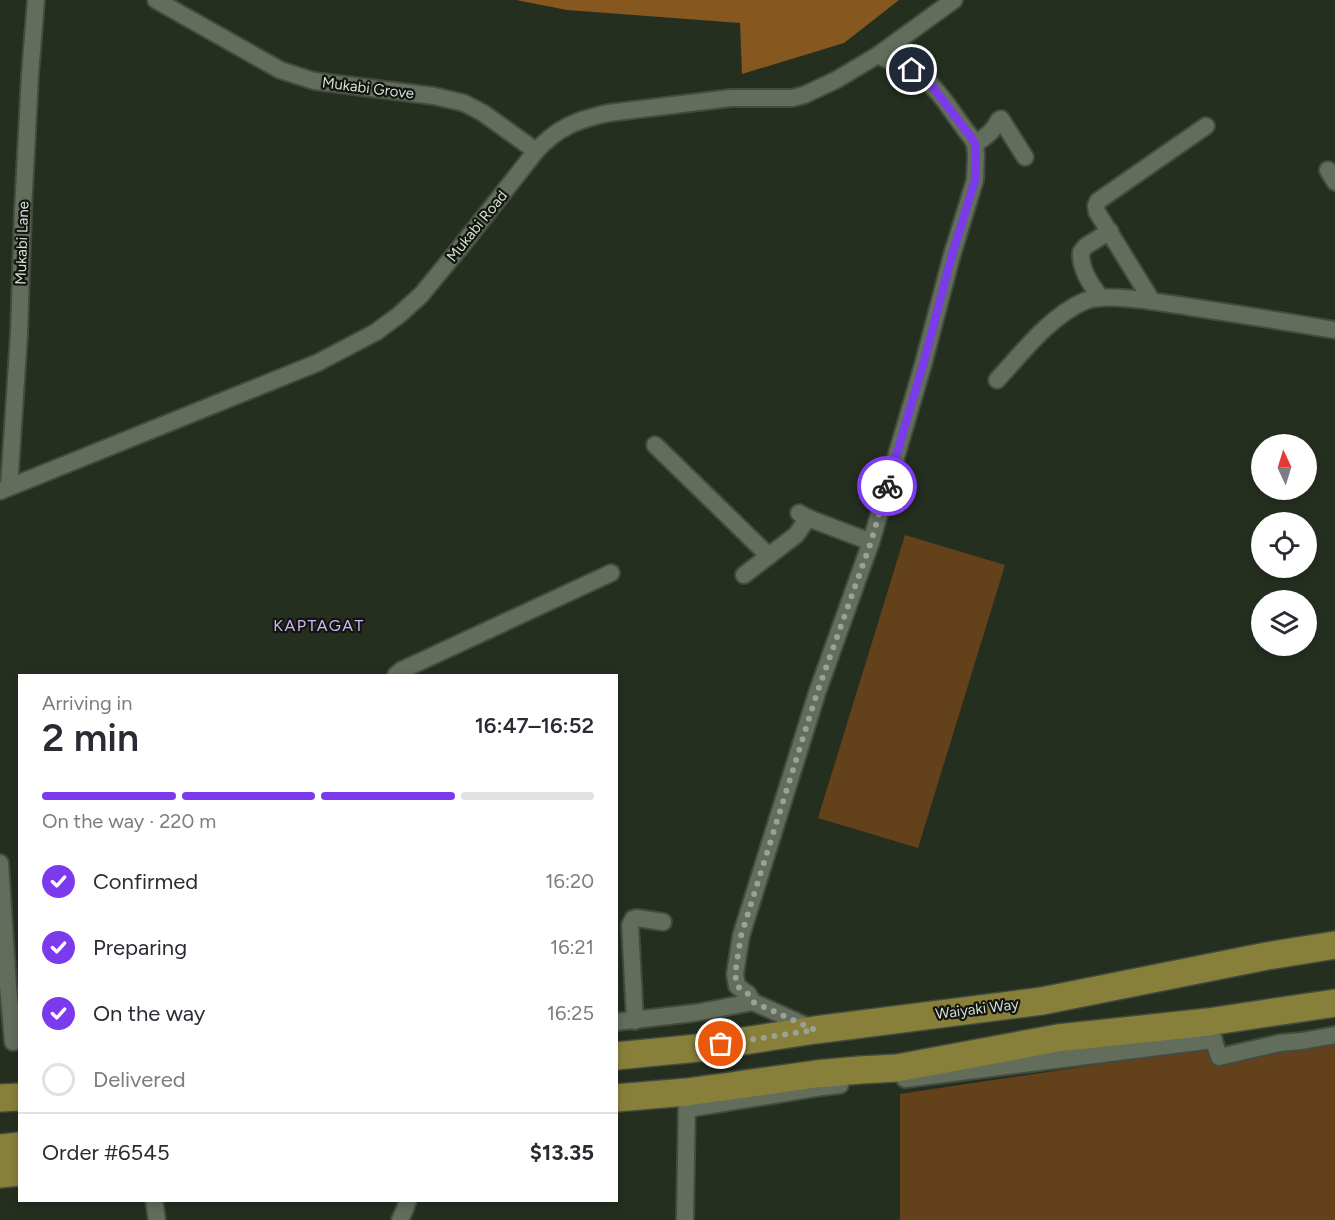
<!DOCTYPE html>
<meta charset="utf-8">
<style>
:root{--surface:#fff;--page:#f7f7f7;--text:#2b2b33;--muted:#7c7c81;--line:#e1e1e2;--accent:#7c3aed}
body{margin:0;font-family:Figtree,sans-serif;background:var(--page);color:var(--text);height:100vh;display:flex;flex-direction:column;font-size:22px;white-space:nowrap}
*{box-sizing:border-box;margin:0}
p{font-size:20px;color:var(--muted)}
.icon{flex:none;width:33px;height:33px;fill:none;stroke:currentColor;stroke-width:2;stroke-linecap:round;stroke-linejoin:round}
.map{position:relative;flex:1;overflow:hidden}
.details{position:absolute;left:18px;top:674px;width:600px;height:528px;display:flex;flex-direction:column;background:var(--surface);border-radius:0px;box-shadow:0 3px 9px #0003}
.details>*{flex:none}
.needle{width:39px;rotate:356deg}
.tools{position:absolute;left:1251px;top:434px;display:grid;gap:12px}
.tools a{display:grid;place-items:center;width:66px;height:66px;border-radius:50%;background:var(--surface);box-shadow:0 3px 9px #0003;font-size:30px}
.pin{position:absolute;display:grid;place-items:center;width:51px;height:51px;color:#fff;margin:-26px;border:3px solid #fff;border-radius:50%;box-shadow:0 2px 6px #0007}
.courier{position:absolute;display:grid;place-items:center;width:60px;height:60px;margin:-30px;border:4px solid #7c3aed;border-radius:50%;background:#fff;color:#222;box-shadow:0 2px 8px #0007}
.overview em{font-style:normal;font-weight:600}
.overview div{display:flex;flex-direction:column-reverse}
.overview{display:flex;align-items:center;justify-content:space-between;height:102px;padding:0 24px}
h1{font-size:39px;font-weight:600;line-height:45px}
.bar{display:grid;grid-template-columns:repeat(4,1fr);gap:9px 6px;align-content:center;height:72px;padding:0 24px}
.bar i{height:8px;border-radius:4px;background:var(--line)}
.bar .selected{background:var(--accent)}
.bar p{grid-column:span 4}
.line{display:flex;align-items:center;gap:15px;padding:0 24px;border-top:2px solid var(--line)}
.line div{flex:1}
ol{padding:0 24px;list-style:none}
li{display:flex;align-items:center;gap:18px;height:66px}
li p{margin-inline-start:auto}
li .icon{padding:6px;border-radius:50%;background:var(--accent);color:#fff;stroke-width:4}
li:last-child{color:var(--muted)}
li i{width:33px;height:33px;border:3px solid var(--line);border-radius:50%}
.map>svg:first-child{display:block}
</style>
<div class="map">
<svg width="1335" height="1220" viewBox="0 0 1335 1220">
<rect width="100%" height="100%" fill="#252f20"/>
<g fill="#62411b">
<polygon points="905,535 1005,565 918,848 818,818"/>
<polygon points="1335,1029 1335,1220 900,1220 900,1094"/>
</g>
<polygon fill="#86571e" points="516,0 899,0 844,43 742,74 740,23 567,10"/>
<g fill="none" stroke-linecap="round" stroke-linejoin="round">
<defs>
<g id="minor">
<polyline points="156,0 280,70 314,81 434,96 464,103 483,113 536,151"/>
<path d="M975,144c10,-7 19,-13 24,-24l2,-1 24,38"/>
<polyline points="1328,170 1335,182"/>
<path d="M1100,297c-10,-14 -20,-28 -19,-45l5,-6 24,-15"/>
<polyline points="1152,301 1097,212 1096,206 1098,201 1206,126"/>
<path d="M997,380c25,-27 54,-65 88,-79 23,-9 79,2 105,6 48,7 97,15 145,23"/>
<polyline points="655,445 769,556"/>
<polyline points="9,487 19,334 23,210 30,75 36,0"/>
<path d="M0,491l317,-128 59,-31 23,-17 22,-20 38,-46 77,-98c22,-24 41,-31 72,-38l123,-15h61l12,-3 32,-15 42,-25 76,-55"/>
<polyline points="799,513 808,518 871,542"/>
<polyline points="744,575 796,535 808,518"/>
<polyline points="396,675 402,670 611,573"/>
<polyline points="0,863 8,985 13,1042"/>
<polyline points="635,1021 630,925 633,919 637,918 663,922"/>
<polyline points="616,1022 694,1013 753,1002"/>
<path d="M811,1028l-58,-26 -5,-8 -11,-8 -2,-12 6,-38 76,-243 54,-151 52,-177 29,-110 23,-75 1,-25 -1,-11 -4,-7c-16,-19 -31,-48 -51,-61 -12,-9 -28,-14 -42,-21"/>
<polyline points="1211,1031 1219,1057 1280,1043 1302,1041 1335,1035"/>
<polyline points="905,1079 1214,1040"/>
<polyline points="687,1109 822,1087 840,1085"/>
<polyline points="154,1200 157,1220"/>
<polyline points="400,1220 405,1209 408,1200"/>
<polyline points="685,1220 687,1099"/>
</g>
<g id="trunk">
<polyline points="616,1056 698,1048 815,1030 1042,1001 1267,956 1335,945"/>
<polyline points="0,1098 20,1097"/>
<polyline points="616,1098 687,1092 816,1074 860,1070 897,1068 1058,1038 1208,1022 1335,1003"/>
<polyline points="0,1148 20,1146"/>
<polyline points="0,1174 20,1172"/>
</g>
</defs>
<use href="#minor" stroke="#434b3e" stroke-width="20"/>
<use href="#trunk" stroke="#434b3e" stroke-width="30"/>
<use href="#minor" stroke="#626d5c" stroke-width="16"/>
<use href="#trunk" stroke="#88803a" stroke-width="27"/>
</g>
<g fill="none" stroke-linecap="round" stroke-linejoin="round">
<polyline stroke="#9aa196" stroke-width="6" stroke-dasharray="0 10.8" points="721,1044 815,1030 753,1002 748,994 737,986 735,974 741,936 817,693 871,542 887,486"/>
<polyline stroke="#7c3aed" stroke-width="8" points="887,486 923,365 952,255 975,180 976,155 975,144 971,137 928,81 912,70"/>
</g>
<g text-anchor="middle" stroke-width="4.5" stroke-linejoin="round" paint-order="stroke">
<g font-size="15" fill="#d9dfd6" stroke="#11150f">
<text transform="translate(368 88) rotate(7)" y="5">Mukabi Grove</text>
<text transform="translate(477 226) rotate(-51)" y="5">Mukabi Road</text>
<text transform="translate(22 243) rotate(-88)" y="5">Mukabi Lane</text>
<text transform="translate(977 1009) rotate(-7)" y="5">Waiyaki Way</text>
</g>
<g font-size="16" letter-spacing="1.5" fill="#d5b5f9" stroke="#11150f">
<text x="319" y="631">KAPTAGAT</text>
</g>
</g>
</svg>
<div class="tools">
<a><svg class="needle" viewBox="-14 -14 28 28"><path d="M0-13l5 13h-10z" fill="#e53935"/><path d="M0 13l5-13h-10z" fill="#7c7c81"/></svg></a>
<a><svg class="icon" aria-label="locate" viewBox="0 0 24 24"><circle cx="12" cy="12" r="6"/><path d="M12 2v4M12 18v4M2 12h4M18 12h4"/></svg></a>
<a><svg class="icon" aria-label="layers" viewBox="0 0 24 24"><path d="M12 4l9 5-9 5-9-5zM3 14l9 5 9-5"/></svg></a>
</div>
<div class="pin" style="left:721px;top:1044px;background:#ea580c"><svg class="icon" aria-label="bag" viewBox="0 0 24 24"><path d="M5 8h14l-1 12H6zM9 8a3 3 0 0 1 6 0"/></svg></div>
<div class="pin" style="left:912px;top:70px;background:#1f2937"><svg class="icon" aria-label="home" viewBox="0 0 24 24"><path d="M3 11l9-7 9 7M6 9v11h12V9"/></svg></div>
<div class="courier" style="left:887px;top:486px"><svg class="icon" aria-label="bike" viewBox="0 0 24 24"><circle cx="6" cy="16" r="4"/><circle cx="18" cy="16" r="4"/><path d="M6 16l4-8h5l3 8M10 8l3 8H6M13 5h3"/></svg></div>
<section class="details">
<div class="overview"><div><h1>2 min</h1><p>Arriving in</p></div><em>16:47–16:52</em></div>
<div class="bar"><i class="selected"></i><i class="selected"></i><i class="selected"></i><i></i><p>On the way · 220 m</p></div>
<ol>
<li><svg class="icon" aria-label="check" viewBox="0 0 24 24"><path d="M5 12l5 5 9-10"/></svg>Confirmed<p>16:20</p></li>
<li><svg class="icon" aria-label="check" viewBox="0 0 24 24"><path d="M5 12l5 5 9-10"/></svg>Preparing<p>16:21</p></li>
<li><svg class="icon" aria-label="check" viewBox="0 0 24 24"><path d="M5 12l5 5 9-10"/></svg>On the way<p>16:25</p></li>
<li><i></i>Delivered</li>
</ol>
<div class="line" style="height:78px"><div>Order #6545</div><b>$13.35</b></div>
</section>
</div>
